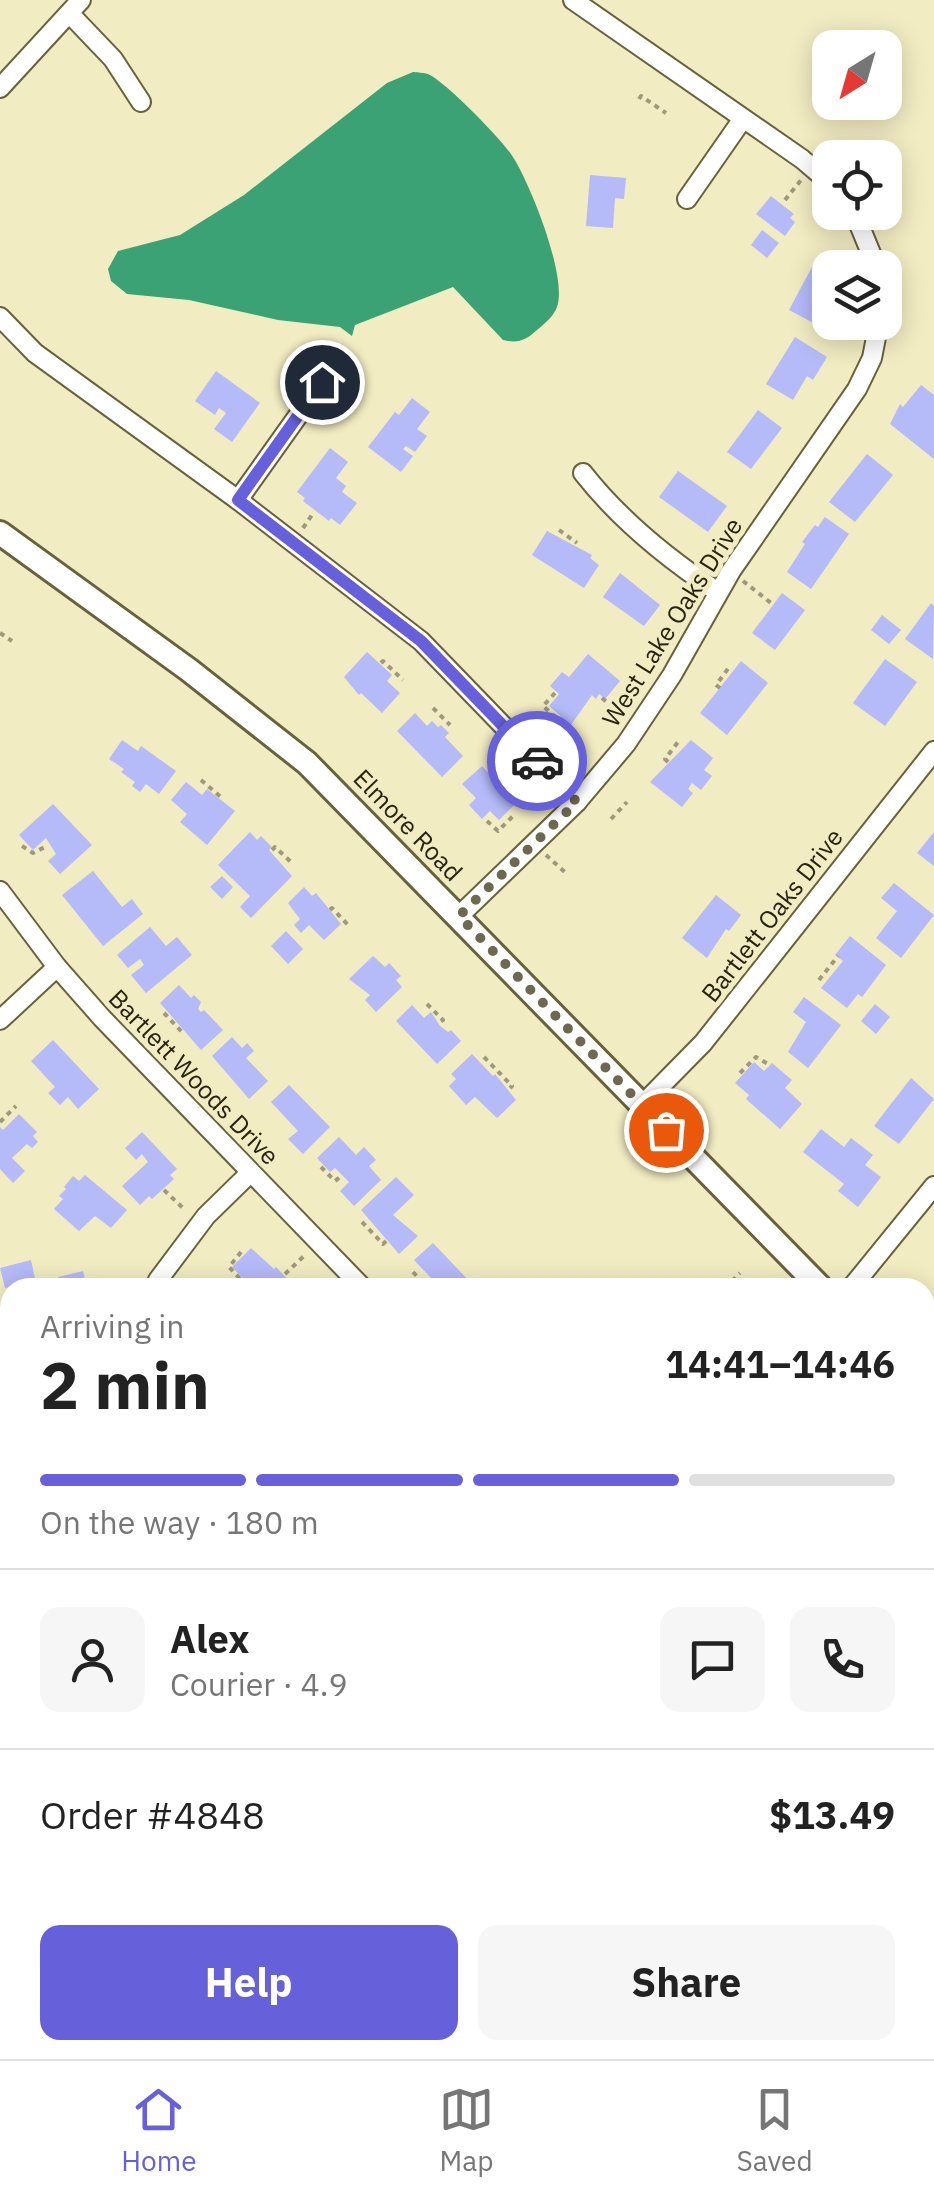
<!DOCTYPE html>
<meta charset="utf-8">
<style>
:root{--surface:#fff;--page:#f6f6f6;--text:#222;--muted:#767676;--line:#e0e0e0;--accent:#6661da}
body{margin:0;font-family:"IBM Plex Sans",sans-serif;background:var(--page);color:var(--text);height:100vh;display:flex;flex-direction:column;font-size:38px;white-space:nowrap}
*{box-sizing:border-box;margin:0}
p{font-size:32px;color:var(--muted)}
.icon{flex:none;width:55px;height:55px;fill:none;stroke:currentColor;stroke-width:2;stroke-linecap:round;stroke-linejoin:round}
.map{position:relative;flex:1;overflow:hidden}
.panel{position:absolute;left:0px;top:1278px;width:935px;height:782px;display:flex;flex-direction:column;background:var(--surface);border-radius:30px 30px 0 0;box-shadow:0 5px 25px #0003}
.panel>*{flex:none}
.needle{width:65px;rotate:217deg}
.tools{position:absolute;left:812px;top:30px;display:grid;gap:20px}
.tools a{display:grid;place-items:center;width:90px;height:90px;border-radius:20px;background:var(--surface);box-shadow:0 5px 25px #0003;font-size:50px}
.pin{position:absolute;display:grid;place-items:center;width:85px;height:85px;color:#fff;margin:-42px;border:5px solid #fff;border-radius:50%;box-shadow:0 2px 10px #0007}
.courier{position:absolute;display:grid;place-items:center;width:100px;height:100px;margin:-50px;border:8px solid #6661da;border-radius:50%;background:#fff;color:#222;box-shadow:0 2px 12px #0007}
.overview em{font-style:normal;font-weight:800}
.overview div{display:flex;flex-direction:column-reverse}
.overview{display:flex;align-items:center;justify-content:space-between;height:170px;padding:0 40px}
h1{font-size:65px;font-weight:800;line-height:75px}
.bar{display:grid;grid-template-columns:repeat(4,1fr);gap:15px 10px;align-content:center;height:120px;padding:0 40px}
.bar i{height:12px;border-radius:8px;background:var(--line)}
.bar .active{background:var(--accent)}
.bar p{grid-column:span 4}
.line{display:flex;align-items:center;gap:25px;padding:0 40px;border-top:2px solid var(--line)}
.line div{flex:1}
.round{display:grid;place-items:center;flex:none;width:105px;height:105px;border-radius:20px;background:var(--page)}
.button{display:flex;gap:20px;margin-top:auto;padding:20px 40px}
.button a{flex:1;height:115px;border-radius:20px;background:var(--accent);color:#fff;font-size:40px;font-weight:800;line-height:115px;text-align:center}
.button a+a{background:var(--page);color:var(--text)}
.menu{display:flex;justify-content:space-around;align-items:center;height:140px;border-top:2px solid var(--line);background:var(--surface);font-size:28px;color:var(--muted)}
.menu a{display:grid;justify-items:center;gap:5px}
.menu .active{color:var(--accent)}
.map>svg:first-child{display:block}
</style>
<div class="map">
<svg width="934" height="2059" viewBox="0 0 934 2059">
<rect width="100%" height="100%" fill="#f2ecc2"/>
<path fill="#3aa274" d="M413,72c1,0 13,1 15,2 19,9 70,62 83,80 18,26 57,123 46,153 -3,9 -13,17 -20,23 -11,10 -19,14 -34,10l-50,-53 -98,38 -3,11 -12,-9 -62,-7 -89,-20 -62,-6 -16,-13 -3,-12 10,-18 62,-16 64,-40 143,-112z"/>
<g fill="#b5baf9">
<polygon points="590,175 626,178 624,199 615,198 613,228 586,226"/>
<polygon points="771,196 794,214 790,218 795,222 785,236 756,214"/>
<polygon points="762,230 779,243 767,258 751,245"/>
<polygon points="813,265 830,273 826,291 830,294 830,309 821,327 789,310"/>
<polygon points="795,337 827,357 813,380 807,376 793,400 766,384"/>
<polygon points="216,371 260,403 232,442 214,429 226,413 219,408 215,415 195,401"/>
<polygon points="921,385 934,395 934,459 890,424 900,404 903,407"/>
<polygon points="412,398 430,412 417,429 427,436 415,452 406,446 403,449 413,456 401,472 368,447 395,412 399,415"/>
<polygon points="758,410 782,428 751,469 727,452"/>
<polygon points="330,448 348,462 336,478 346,486 342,492 357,503 340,525 331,518 329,521 303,501 305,498 297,492"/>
<polygon points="867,454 893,475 855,522 829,502"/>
<polygon points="678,471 727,506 708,532 659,497"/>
<polygon points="825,517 849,534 811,589 787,572 805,544 802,542 815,525 818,527"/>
<polygon points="547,531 592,555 590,558 599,565 584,588 532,555"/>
<polygon points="620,573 660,605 644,626 603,597"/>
<polygon points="782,593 805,610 775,650 752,633"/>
<polygon points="931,603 934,606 933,659 905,639"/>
<polygon points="882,615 901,630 889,644 871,630"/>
<polygon points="367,652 392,675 387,681 400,693 382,713 361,693 359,695 344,677"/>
<polygon points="588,654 620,681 605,699 599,694 596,699 592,695 571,725 549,706 559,694 550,686 562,672 569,677"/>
<polygon points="885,659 917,682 885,726 853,703"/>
<polygon points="741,661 768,683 727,735 700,713"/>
<polygon points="415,713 427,726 432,721 438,727 441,725 449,733 445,737 463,756 442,777 397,731"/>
<polygon points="122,740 138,751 141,746 176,771 159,794 146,784 140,792 132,786 135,782 121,772 124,769 109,759"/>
<polygon points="691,740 713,758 704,770 712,776 701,790 692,783 688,789 693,793 682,807 650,782"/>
<polygon points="482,766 517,802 499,820 490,811 482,819 469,805 476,798 462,784"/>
<polygon points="186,782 202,795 207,789 235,811 207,845 180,822 187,814 171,800"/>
<polygon points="53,804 92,845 60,874 48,861 56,854 46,838 33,850 19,835"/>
<polygon points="250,832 257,840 261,836 272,847 269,850 292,876 251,918 240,907 250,896 218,865"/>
<polygon points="934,832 934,866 917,853"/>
<polygon points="93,871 122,907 132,899 143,914 103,946 62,895"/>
<polygon points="222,876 233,887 222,899 210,887"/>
<polygon points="894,883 934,915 901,958 876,938 897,911 881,898"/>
<polygon points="304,887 312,896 316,893 341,924 324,940 309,925 301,933 294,925 300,919 288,903"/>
<polygon points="716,895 741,915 729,931 726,929 707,958 682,938"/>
<polygon points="150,927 166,946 177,937 192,955 146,993 131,975 144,965 140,959 128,968 117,955"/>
<polygon points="286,931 303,949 288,964 271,946"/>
<polygon points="850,936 886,965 862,997 858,994 847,1008 821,988 843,961 835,955"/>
<polygon points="373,956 385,967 389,963 401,976 396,980 402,987 376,1012 365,1000 370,995 349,979"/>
<polygon points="179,985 191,998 194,995 201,1002 198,1009 201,1012 204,1010 223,1030 201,1050 160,1003"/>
<polygon points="804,997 841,1025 808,1068 788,1052 806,1022 793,1012"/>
<polygon points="875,1004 890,1017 876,1034 861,1021"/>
<polygon points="412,1005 424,1018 431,1012 440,1026 448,1032 451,1030 461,1041 437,1064 396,1021"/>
<polygon points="232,1037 242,1048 247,1043 254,1051 246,1058 268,1081 249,1099 212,1056"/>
<polygon points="53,1040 99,1089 78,1109 68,1097 60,1105 48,1093 55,1087 31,1061"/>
<polygon points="472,1054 493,1076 495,1074 516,1100 497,1118 475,1097 466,1105 449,1086 456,1079 451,1074"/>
<polygon points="754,1062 764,1071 772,1063 792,1080 785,1088 802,1104 780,1129 746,1099 749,1095 735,1083"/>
<polygon points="911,1078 934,1099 899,1144 874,1126"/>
<polygon points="289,1085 330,1127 303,1154 288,1139 298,1131 271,1102"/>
<polygon points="19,1114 37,1132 33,1136 38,1142 32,1148 27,1144 12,1158 25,1171 13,1183 0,1169 0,1127 3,1130"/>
<polygon points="821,1129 844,1147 851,1138 873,1155 865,1165 881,1177 858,1207 838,1191 844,1184 803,1152"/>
<polygon points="142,1132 177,1169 170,1175 174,1179 152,1199 149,1196 140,1205 122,1186 148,1162 142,1154 136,1160 125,1148"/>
<polygon points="339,1137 356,1155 364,1147 376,1160 369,1166 381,1180 354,1206 340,1191 349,1182 335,1168 330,1172 317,1158"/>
<polygon points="85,1175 127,1210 111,1228 95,1216 79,1231 54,1209 63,1199 59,1196 66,1189 64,1187 73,1176 79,1181"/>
<polygon points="396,1177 414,1195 393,1215 418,1236 399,1254 361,1210"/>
<polygon points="433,1243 472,1284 468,1288 432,1288 428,1283 432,1279 414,1260"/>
<polygon points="251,1248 274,1269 276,1267 292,1284 292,1288 252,1288 232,1267"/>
<polygon points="31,1260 36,1283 5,1288 0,1268"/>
<polygon points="83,1271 87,1288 60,1288 58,1277"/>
<polygon points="10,1388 9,1428 10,1467 0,1459 0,1425 9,1414 0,1407 0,1401"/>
<polygon points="925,1657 934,1664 934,1702 925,1695"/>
<polygon points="930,1928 934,1932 934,1976 929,1984 925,1981 925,1936"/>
</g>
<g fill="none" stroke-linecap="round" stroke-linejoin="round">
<defs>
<g id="minor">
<polyline points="573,0 802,159 830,183"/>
<polyline points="70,14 113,59 141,102"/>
<polyline points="0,88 81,0"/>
<polyline points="687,199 742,120"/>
<polyline points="854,212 877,268"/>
<polyline points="0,317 35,353 238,500 421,641 577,802"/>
<path d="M583,473c37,47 85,86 135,119"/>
<polyline points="238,500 322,382"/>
<polyline points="0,891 57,967 102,1018 363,1288"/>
<polyline points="459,916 577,802 626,744 672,675 731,571 857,389 872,358 879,322"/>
<polyline points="0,1020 57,967"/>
<polyline points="642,1105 703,1043 934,751"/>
<polyline points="158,1280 206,1216 251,1172"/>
<polyline points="851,1288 934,1186"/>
<polyline points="0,1523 10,1532"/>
<polyline points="925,1760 934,1767"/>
<polyline points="0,1841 10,1836"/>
<polyline points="925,1852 934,1840"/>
<polyline points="171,2059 209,2053 607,2056 634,2059"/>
<polyline points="790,2059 795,2050"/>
</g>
<g id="tertiary">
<polyline points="0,533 189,670 307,763 821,1288"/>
<polyline points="925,1381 934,1388"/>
</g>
</defs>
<use href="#minor" stroke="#67623c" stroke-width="22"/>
<use href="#tertiary" stroke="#67623c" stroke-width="28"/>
<g stroke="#9e997a" stroke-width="4" stroke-dasharray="5 5" stroke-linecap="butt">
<polyline points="639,99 641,96 666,113"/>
<polyline points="785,200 801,180"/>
<polyline points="303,528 314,512"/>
<polyline points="559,530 577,543"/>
<polyline points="743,581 771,603"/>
<polyline points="0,633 12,641"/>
<polyline points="381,663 383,661 403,680"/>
<polyline points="720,688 716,685 730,666"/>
<polyline points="555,693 543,706 560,721"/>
<polyline points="602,698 625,718"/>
<polyline points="433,708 450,725"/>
<polyline points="668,762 665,759 678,742"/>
<polyline points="496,775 510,761"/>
<polyline points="201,780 222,798"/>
<polyline points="611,819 627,802"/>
<polyline points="487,821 498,831 515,814"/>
<polyline points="22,846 33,853 47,846"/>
<polyline points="272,850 275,847 292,863"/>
<polyline points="546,855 568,875"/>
<polyline points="330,910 332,908 349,926"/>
<polyline points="819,980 838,956"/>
<polyline points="427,1004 443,1020 440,1022"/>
<polyline points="164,1013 182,1032"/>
<polyline points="484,1057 512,1086 510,1088"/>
<polyline points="740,1073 756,1057 768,1064"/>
<polyline points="0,1122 16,1106"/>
<polyline points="321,1167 335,1181 340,1177"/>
<polyline points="164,1190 184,1209"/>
<polyline points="362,1222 383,1244 386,1241"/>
<polyline points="241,1252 229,1267 244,1283"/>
<polyline points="413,1272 428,1288"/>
<polyline points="285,1274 304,1256"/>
<polyline points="92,1279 93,1288"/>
<polyline points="725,1288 740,1273"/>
<polyline points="4,1781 10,1779"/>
<polyline points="857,2059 858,2057"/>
</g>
<use href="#minor" stroke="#fff" stroke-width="18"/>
<use href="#tertiary" stroke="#fff" stroke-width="22"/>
</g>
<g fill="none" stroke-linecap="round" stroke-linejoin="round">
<polyline stroke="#6d6950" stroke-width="10" stroke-dasharray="0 18" points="537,761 577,802 459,916 666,1130"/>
<polyline stroke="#6661da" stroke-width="12" points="322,382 238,500 421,641 537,761"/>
</g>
<g text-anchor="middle" stroke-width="10" stroke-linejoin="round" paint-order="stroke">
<g font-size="25" fill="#262313" stroke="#f2ecc2">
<text transform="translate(672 622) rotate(-58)" y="9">West Lake Oaks Drive</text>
<text transform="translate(408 825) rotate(46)" y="9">Elmore Road</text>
<text transform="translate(772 915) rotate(-52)" y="9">Bartlett Oaks Drive</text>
<text transform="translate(194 1077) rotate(46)" y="9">Bartlett Woods Drive</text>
</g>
</g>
</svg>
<div class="tools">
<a><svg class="needle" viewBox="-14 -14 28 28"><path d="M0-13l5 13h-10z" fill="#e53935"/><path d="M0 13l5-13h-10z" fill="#767676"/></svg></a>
<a><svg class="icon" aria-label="locate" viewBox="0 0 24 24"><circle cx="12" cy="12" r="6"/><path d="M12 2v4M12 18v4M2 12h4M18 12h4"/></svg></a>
<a><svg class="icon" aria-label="layers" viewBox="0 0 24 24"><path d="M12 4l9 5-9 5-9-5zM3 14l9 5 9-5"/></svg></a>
</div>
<div class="pin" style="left:666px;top:1130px;background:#ea580c"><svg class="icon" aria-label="bag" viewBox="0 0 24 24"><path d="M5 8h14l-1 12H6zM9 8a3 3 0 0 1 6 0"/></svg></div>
<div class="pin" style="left:322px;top:382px;background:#1f2937"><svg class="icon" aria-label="home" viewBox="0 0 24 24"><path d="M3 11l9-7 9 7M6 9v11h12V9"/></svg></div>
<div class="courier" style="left:537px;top:761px"><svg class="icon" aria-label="car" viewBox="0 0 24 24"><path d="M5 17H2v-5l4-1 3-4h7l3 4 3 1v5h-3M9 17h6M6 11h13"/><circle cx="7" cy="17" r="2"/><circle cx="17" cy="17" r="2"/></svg></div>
<section class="panel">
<div class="overview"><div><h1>2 min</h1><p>Arriving in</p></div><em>14:41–14:46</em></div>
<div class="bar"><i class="active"></i><i class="active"></i><i class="active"></i><i></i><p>On the way · 180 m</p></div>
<div class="line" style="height:180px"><a class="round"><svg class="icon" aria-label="person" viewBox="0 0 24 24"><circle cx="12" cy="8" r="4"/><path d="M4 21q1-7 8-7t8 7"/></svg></a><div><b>Alex</b><p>Courier · 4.9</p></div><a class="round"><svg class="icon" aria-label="chat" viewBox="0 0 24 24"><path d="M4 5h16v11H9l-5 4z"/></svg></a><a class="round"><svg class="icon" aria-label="phone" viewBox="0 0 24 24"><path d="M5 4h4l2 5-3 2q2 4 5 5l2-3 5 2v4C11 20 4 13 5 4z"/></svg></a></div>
<div class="line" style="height:130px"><div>Order #4848</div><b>$13.49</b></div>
<div class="button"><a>Help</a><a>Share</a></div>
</section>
</div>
<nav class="menu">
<a class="active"><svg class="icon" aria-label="home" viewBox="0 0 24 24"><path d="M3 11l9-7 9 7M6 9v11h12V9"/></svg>Home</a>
<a><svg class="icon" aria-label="map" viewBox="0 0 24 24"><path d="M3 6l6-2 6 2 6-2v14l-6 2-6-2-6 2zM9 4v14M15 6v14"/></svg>Map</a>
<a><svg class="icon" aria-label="saved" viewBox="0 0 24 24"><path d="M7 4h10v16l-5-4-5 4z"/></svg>Saved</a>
</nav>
